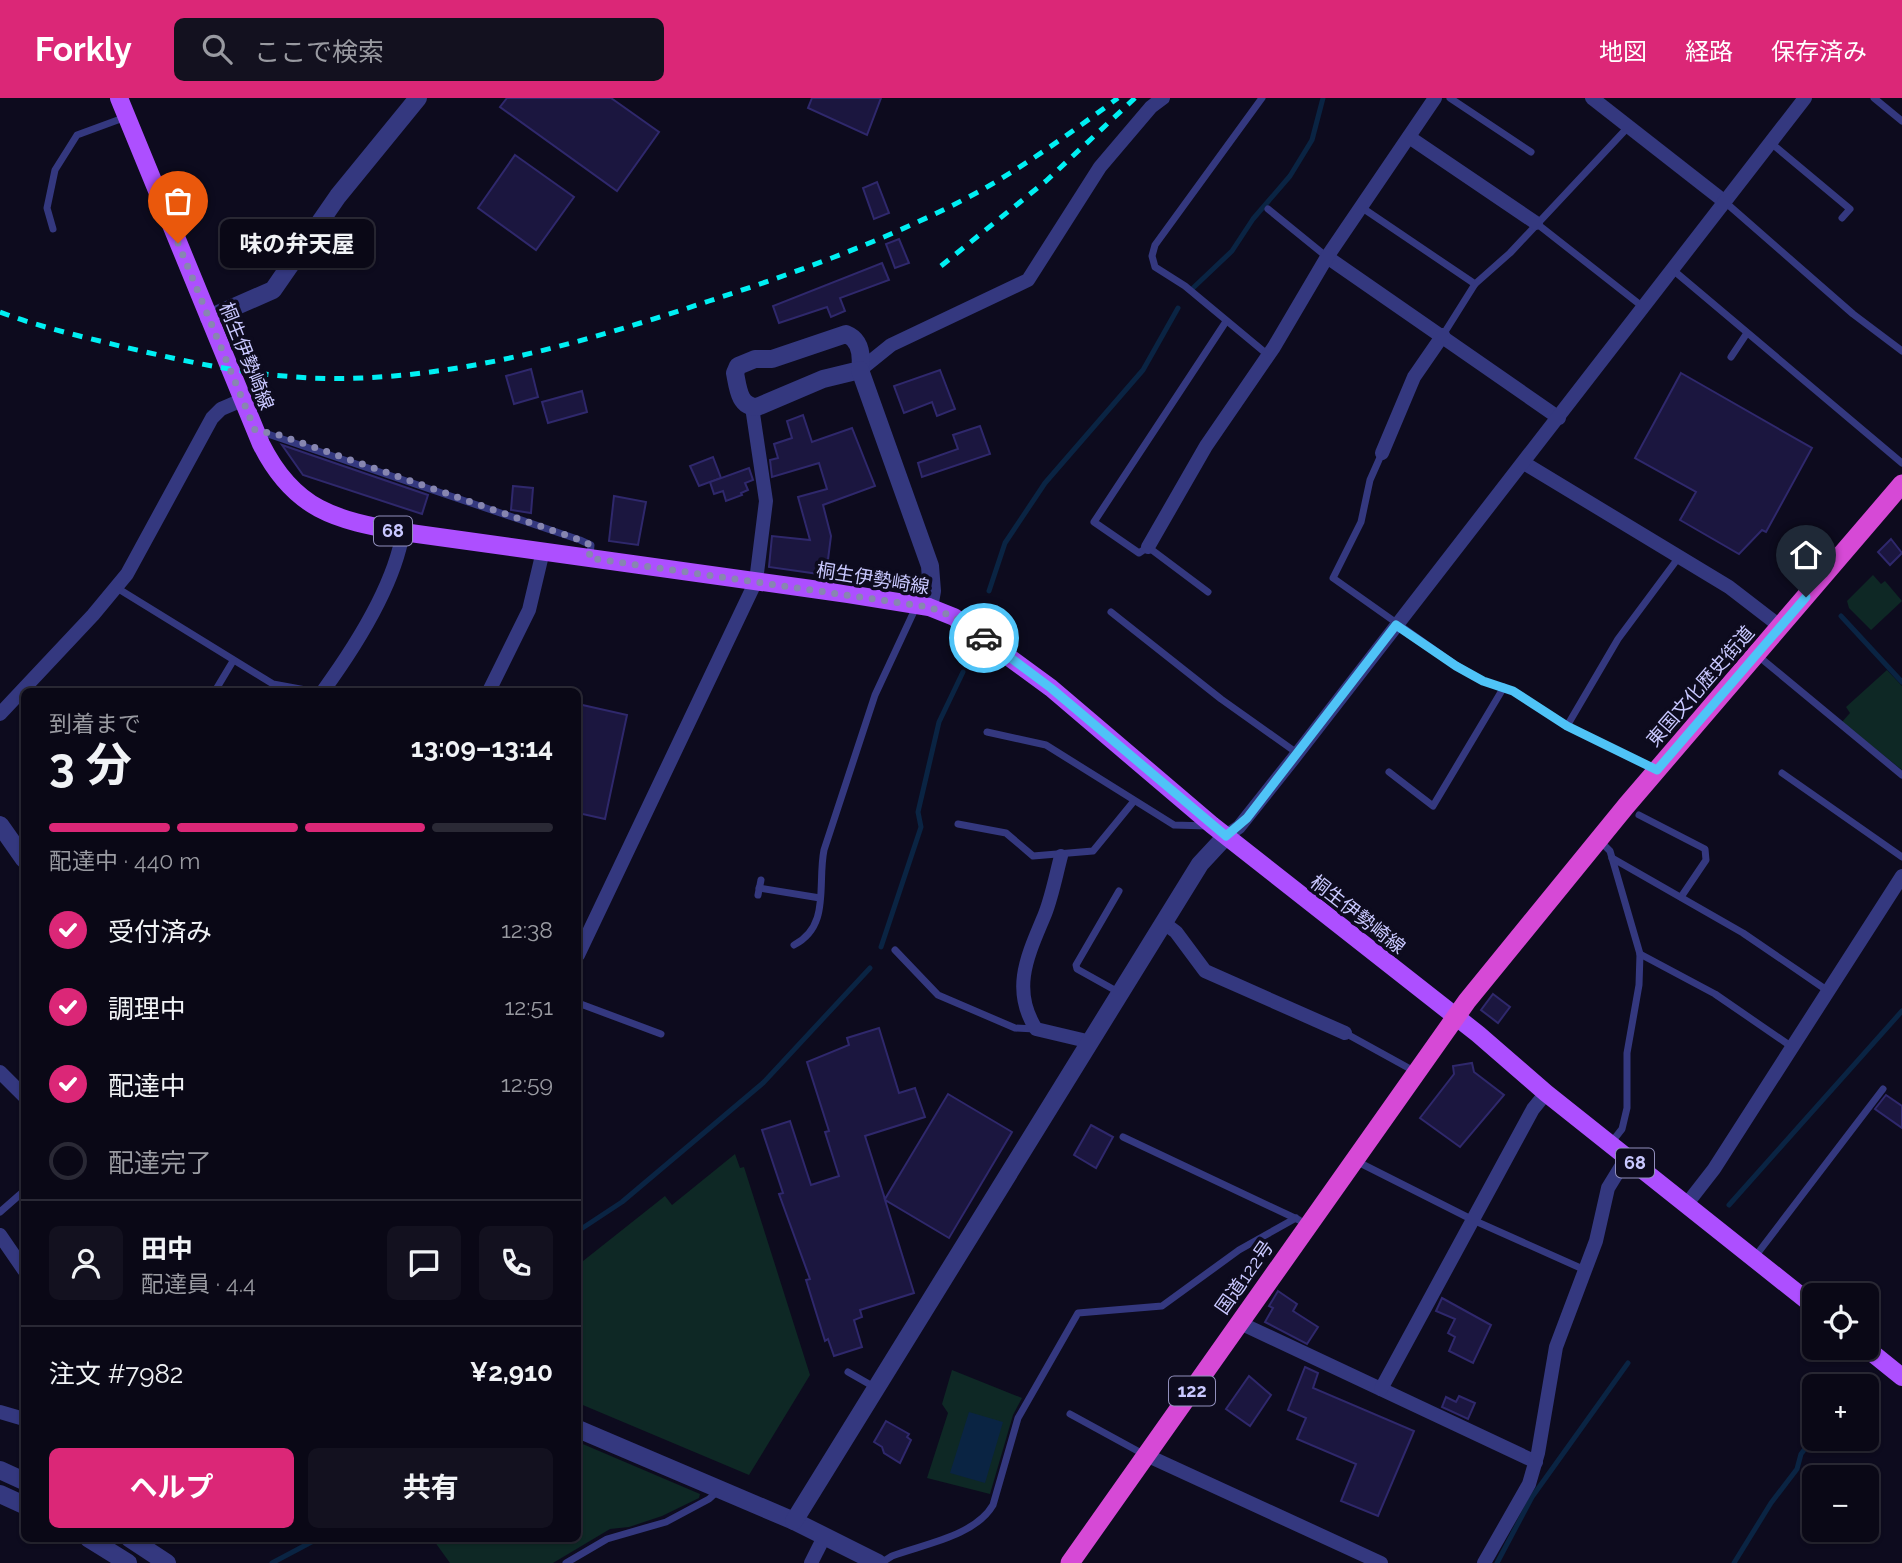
<!DOCTYPE html>
<html lang="ja">
<meta charset="utf-8">
<style>
:root{--surface:#0a0816;--page:#13111f;--text:#f1f3f6;--muted:#999aa1;--line:#2a2935;--accent:#db2777}
body{margin:0;font-family:Raleway,"Noto Sans JP",sans-serif;background:var(--page);color:var(--text);height:100vh;display:flex;flex-direction:column;font-size:26px;white-space:nowrap}
*{box-sizing:border-box;margin:0}
p{font-size:23px;color:var(--muted)}
.icon{flex:none;width:38px;height:38px;fill:none;stroke:currentColor;stroke-width:2;stroke-linecap:round;stroke-linejoin:round}
.map{position:relative;flex:1;overflow:hidden}
.panel{position:absolute;left:21px;top:590px;width:560px;height:854px;display:flex;flex-direction:column;background:var(--surface);border-radius:10px;box-shadow:0 2px 5px #0004,0 0 0 2px var(--line)}
.panel>*{flex:none}
.controls{position:absolute;left:1802px;top:1185px;display:grid;gap:14px}
.controls a{display:grid;place-items:center;width:77px;height:77px;border-radius:10px;background:var(--surface);box-shadow:0 2px 5px #0004,0 0 0 2px var(--line);font-size:35px}
.pin{position:absolute;display:grid;place-items:center;width:60px;height:60px;color:#fff;margin:-72px -30px;border-radius:50% 50% 50% 0;rotate:-45deg;box-shadow:0 0 7px #0007}
.pin .icon{rotate:45deg}
.courier{position:absolute;display:grid;place-items:center;width:70px;height:70px;margin:-35px;border:5px solid #4fc3f7;border-radius:50%;background:#fff;color:#222;box-shadow:0 2px 9px #0007}
.bubble{position:absolute;height:49px;border-radius:10px;background:var(--surface);box-shadow:0 2px 5px #0004,0 0 0 2px var(--line);font-size:23px;font-weight:700;line-height:49px;text-align:center}
.overview em{font-style:normal;font-weight:700}
.overview div{display:flex;flex-direction:column-reverse}
.overview{display:flex;align-items:center;justify-content:space-between;height:119px;padding:0 28px}
h1{font-size:46px;font-weight:700;line-height:52px}
.bar{display:grid;grid-template-columns:repeat(4,1fr);gap:10px 7px;align-content:center;height:84px;padding:0 28px}
.bar i{height:9px;border-radius:5px;background:var(--line)}
.bar .current{background:var(--accent)}
.bar p{grid-column:span 4}
.line{display:flex;align-items:center;gap:18px;padding:0 28px;border-top:2px solid var(--line)}
.line div{flex:1}
.round{display:grid;place-items:center;flex:none;width:74px;height:74px;border-radius:10px;background:var(--page)}
ol{padding:0 28px;list-style:none}
li{display:flex;align-items:center;gap:21px;height:77px}
li p{margin-inline-start:auto}
li .icon{padding:7px;border-radius:50%;background:var(--accent);color:#fff;stroke-width:4}
li:last-child{color:var(--muted)}
li i{width:38px;height:38px;border:4px solid var(--line);border-radius:50%}
.primary-button{display:flex;gap:14px;margin-top:auto;padding:14px 28px}
.primary-button a{flex:1;height:80px;border-radius:10px;background:var(--accent);color:#fff;font-size:28px;font-weight:700;line-height:80px;text-align:center}
.primary-button a+a{background:var(--page);color:var(--text)}
header{display:flex;align-items:center;gap:42px;box-sizing:border-box;height:98px;padding:0 35px;background:var(--accent);color:#fff}
header strong{font-size:33px}
nav{display:flex;gap:38px;margin-inline-start:auto;font-size:24px}
.search{width:490px;height:63px;background:var(--page);display:flex;align-items:center;gap:18px;box-sizing:border-box;padding:0 24px;border-radius:10px;color:var(--muted);font-size:26px}
.map>svg:first-child{display:block}
</style>
<header>
<strong>Forkly</strong>
<div class="search"><svg class="icon" aria-label="search" viewBox="0 0 24 24"><circle cx="10" cy="10" r="6"/><path d="M15 15l6 6"/></svg>ここで検索</div>
<nav><a>地図</a><a>経路</a><a>保存済み</a></nav>
</header>
<div class="map">
<svg width="1902" height="1465" viewBox="0 0 1902 1465">
<rect width="100%" height="100%" fill="#0d0b1e"/>
<g fill="#0e2825">
<polygon points="1873,477 1881,486 1885,483 1902,503 1871,532 1849,510 1847,503"/>
<polygon points="1887,572 1902,588 1902,672 1842,624 1850,615 1846,609"/>
<polygon points="735,1056 740,1070 744,1069 810,1277 749,1377 578,1305 578,1167 665,1098 672,1107"/>
<polygon points="952,1272 1022,1300 1013,1317 990,1396 927,1380 948,1315 942,1306"/>
<polygon points="578,1344 700,1396 699,1400 662,1418 629,1429 610,1431 553,1465 450,1465 432,1440 578,1440"/>
</g>
<polygon fill="#0a2443" points="969,1314 1003,1324 985,1385 950,1375"/>
<g fill="none" stroke-linecap="round" stroke-linejoin="round">
<g stroke="#0a2443" stroke-width="5">
<polyline points="1193,190 1232,153 1253,121 1290,78 1312,42 1323,0"/>
<polyline points="989,493 1005,445 1045,385 1143,272 1178,210"/>
<polyline points="1841,518 1902,584"/>
<polyline points="881,849 921,729 918,714 939,624 963,574"/>
<polyline points="1729,1107 1902,913"/>
<polyline points="578,1133 622,1104 763,985 870,870"/>
<polyline points="272,1465 319,1440"/>
<polyline points="1497,1465 1532,1399 1628,1265"/>
<polyline points="1734,1465 1771,1405 1797,1371 1801,1356 1815,1338"/>
</g>
</g>
<g fill="#1b163f" stroke="#2f286c" stroke-width="2">
<polygon points="507,0 611,0 659,34 617,93 500,9"/>
<polygon points="812,0 881,0 867,37 808,10"/>
<polygon points="515,57 574,99 536,152 478,110"/>
<polygon points="877,84 889,115 874,121 863,90"/>
<polygon points="899,141 909,165 895,170 886,146"/>
<polygon points="882,165 889,182 840,200 845,213 831,219 827,209 779,225 773,208"/>
<polygon points="531,271 538,299 514,306 506,278"/>
<polygon points="940,272 955,311 937,318 932,304 904,315 894,288"/>
<polygon points="1681,275 1812,350 1766,434 1762,432 1739,456 1680,422 1696,394 1635,360"/>
<polygon points="582,293 587,314 548,325 542,304"/>
<polygon points="803,317 812,344 852,330 875,388 823,407 831,438 826,477 769,469 772,438 810,442 798,399 827,391 819,365 772,379 770,362 778,360 774,346 792,340 787,323"/>
<polygon points="980,328 990,356 922,379 918,365 958,351 953,337"/>
<polygon points="282,347 428,397 422,416 303,377"/>
<polygon points="713,359 721,380 699,388 690,368"/>
<polygon points="749,370 753,382 745,385 748,392 741,395 742,397 726,403 723,393 714,396 710,384"/>
<polygon points="513,388 533,390 531,415 511,412"/>
<polygon points="614,398 646,404 638,447 609,443"/>
<polygon points="1891,441 1902,455 1890,467 1878,454"/>
<polygon points="578,606 627,617 605,721 578,715"/>
<polygon points="1493,896 1510,909 1498,925 1481,912"/>
<polygon points="879,930 899,995 915,990 925,1019 865,1038 885,1101 948,996 1012,1034 949,1140 885,1102 914,1195 860,1212 862,1219 854,1222 862,1249 834,1258 828,1241 825,1243 806,1182 810,1181 779,1096 783,1095 762,1032 790,1023 811,1087 839,1078 825,1034 829,1033 807,964 849,947 847,940"/>
<polygon points="1472,965 1474,974 1504,997 1460,1049 1420,1020 1454,976 1453,968"/>
<polygon points="1886,997 1902,1008 1902,1030 1875,1011"/>
<polygon points="1091,1027 1113,1039 1096,1070 1074,1057"/>
<polygon points="1278,1193 1297,1206 1293,1213 1318,1229 1307,1246 1265,1224 1273,1210 1269,1208"/>
<polygon points="1442,1200 1491,1227 1473,1265 1449,1253 1455,1239 1448,1235 1455,1221 1436,1213"/>
<polygon points="1305,1269 1318,1275 1313,1290 1414,1333 1378,1418 1341,1403 1356,1366 1297,1341 1306,1320 1288,1312"/>
<polygon points="1249,1278 1271,1297 1250,1328 1226,1311"/>
<polygon points="1459,1298 1475,1305 1468,1321 1442,1309 1446,1299 1456,1304"/>
<polygon points="886,1323 909,1336 907,1339 911,1342 900,1365 884,1355 882,1349 874,1344"/>
</g>
<g fill="none" stroke-linecap="round" stroke-linejoin="round">
<g stroke="#34387f" stroke-width="7">
<polyline points="1262,0 1155,147 1152,158 1155,169 1185,188 1268,257"/>
<polyline points="1450,0 1531,54"/>
<polyline points="1874,0 1902,23"/>
<polyline points="1771,45 1850,111 1842,120"/>
<polyline points="1725,104 1853,216 1902,253"/>
<polyline points="1361,109 1475,186"/>
<polyline points="1268,111 1327,159"/>
<polyline points="1536,125 1643,209"/>
<polyline points="53,131 47,110 55,72 77,37 126,19"/>
<polyline points="1673,172 1902,365"/>
<polyline points="1443,237 1475,186 1510,155 1630,27"/>
<polyline points="1731,259 1747,235"/>
<polyline points="259,333 580,442 591,447 590,458"/>
<polyline points="1382,355 1370,382 1361,424 1333,480 1456,567 1483,583 1513,593 1567,628 1657,672"/>
<polyline points="117,490 273,586 311,593"/>
<polyline points="1208,494 1148,449 1139,455 1094,424 1225,225"/>
<polyline points="1111,514 1221,601 1297,655"/>
<polyline points="1757,557 1902,677"/>
<polyline points="215,593 233,563"/>
<polyline points="1567,628 1618,541 1679,459"/>
<polyline points="987,634 1046,647 1174,727 1208,728"/>
<polyline points="1389,674 1433,708 1504,589"/>
<polyline points="1782,675 1902,759"/>
<polyline points="1639,717 1705,751 1706,762 1681,799"/>
<polyline points="958,726 1006,735 1033,758 1093,753 1134,703"/>
<polyline points="1600,743 1610,753 1640,856 1639,887 1627,955 1627,1010 1622,1031 1611,1045"/>
<polyline points="1612,760 1743,835 1828,893"/>
<polyline points="759,790 820,800"/>
<polyline points="1119,793 1076,867 1077,871 1120,895"/>
<polyline points="758,797 761,782"/>
<path d="M794,847c37,-19 23,-61 30,-95l51,-155 41,-88"/>
<polyline points="895,852 938,897 1015,930 1035,931"/>
<polyline points="1640,856 1715,896 1792,949"/>
<polyline points="578,905 661,936"/>
<polyline points="1345,935 1414,973"/>
<polyline points="1123,1039 1299,1122"/>
<polyline points="1356,1063 1473,1122 1585,1172"/>
<polyline points="0,1114 24,1093"/>
<polyline points="1754,1160 1883,991"/>
<polyline points="848,1274 876,1290"/>
<polyline points="1070,1316 1145,1357"/>
<polyline points="566,1465 607,1441 666,1424 709,1401 719,1392"/>
<path d="M881,1465l11,-7c32,-12 83,-20 101,-51l25,-87 60,-105 84,-7 77,-56 57,-32"/>
</g>
<g stroke="#34387f" stroke-width="14">
<polyline points="1592,0 1725,104"/>
<polyline points="1409,39 1536,125"/>
<polyline points="1327,159 1559,320"/>
<polyline points="860,272 891,247 1028,182 1100,69 1151,9 1163,0"/>
<polyline points="1382,355 1414,279 1443,237"/>
<polyline points="1524,365 1729,489 1781,529"/>
<polyline points="1148,449 1206,348 1274,249 1327,159 1435,0"/>
<path d="M323,593c32,-44 71,-104 80,-159"/>
<polyline points="489,593 529,512 543,453"/>
<polyline points="0,616 93,517 127,476 212,320 221,311 242,302"/>
<polyline points="1226,738 1239,729 1297,656 1805,0"/>
<path d="M1061,758c-5,19 -9,40 -16,58 -16,39 -35,74 -9,115l55,13"/>
<polyline points="1164,825 1176,834 1205,873 1345,935"/>
<polyline points="578,857 756,483 766,403 752,309"/>
<polyline points="0,974 24,998"/>
<polyline points="1686,1107 1714,1071 1902,778"/>
<polyline points="0,1137 24,1172"/>
<polyline points="1240,1225 1536,1364"/>
<polyline points="1381,1291 1533,1011 1546,995"/>
<polyline points="0,1314 24,1321"/>
<polyline points="1146,1357 1381,1465"/>
<polyline points="811,1465 824,1439"/>
<polyline points="1484,1465 1529,1386 1538,1355 1556,1249 1596,1143 1608,1090 1627,1059"/>
</g>
<g stroke="#34387f" stroke-width="18">
<polyline points="209,220 273,192 338,98 418,0"/>
<path d="M846,236c15,6 16,22 14,36l-37,9 -66,28c-18,0 -19,-19 -22,-34l3,-7 17,-7h17z"/>
<polyline points="860,272 930,468 932,493 929,509"/>
<polyline points="0,727 24,761"/>
<polyline points="578,1331 794,1423 878,1465"/>
<polyline points="0,1372 24,1383"/>
<polyline points="0,1396 24,1407"/>
<polyline points="794,1423 1200,766 1226,738"/>
<polyline points="88,1440 128,1465"/>
<polyline points="129,1440 167,1465"/>
</g>
<g stroke="#ad4fff" stroke-width="18">
<path d="M119,0l142,346c33,66 74,76 142,88l445,62 81,13 25,10 97,71 161,137 266,209 68,59 269,214"/>
<polyline points="1866,1250 1902,1279"/>
</g>
<polyline stroke="#d649d6" stroke-width="19" points="1070,1465 1467,903 1626,708 1902,386"/>
<g stroke="#00f0f3" stroke-width="5" stroke-dasharray="10 9" stroke-linecap="butt">
<polyline points="941,168 1046,83 1135,0"/>
<path d="M0,214c39,15 80,24 120,34 80,19 159,36 242,32 119,-5 235,-40 347,-77 92,-30 186,-64 271,-110 48,-27 93,-60 138,-93"/>
</g>
</g>
<g fill="none" stroke-linecap="round" stroke-linejoin="round">
<polyline stroke="#8786b0" stroke-width="7" stroke-dasharray="0 12.6" points="178,145 255,332 279,337 580,442 591,447 589,460 929,509 954,519 984,540"/>
<polyline stroke="#4fc3f7" stroke-width="9" points="984,540 1051,590 1226,738 1247,720 1396,527 1456,568 1483,583 1513,593 1567,628 1657,672 1806,499"/>
</g>
<g text-anchor="middle" stroke-width="7" stroke-linejoin="round" paint-order="stroke">
<g fill="#0d0b1e" stroke="#918fbc" stroke-width="2">
<rect x="374" y="418.5" width="38" height="29" rx="5"/>
<rect x="1616" y="1050.5" width="38" height="29" rx="5"/>
<rect x="1169" y="1278.5" width="46" height="29" rx="5"/>
</g>
<g font-size="18" font-weight="bold" fill="#c9c8ff">
<text x="393" y="439">68</text>
<text x="1635" y="1071">68</text>
<text x="1192" y="1299">122</text>
</g>
<g font-size="19" fill="#c9c8ff" stroke="#0d0b1e">
<text transform="translate(247 258) rotate(68)" y="7">桐生伊勢崎線</text>
<text transform="translate(873 480) rotate(9)" y="7">桐生伊勢崎線</text>
<text transform="translate(1700 588) rotate(-49)" y="7">東国文化歴史街道</text>
<text transform="translate(1358 816) rotate(38)" y="7">桐生伊勢崎線</text>
<text transform="translate(1244 1179) rotate(-55)" y="7">国道122号</text>
</g>
</g>
</svg>
<div class="controls">
<a><svg class="icon" aria-label="locate" viewBox="0 0 24 24"><circle cx="12" cy="12" r="6"/><path d="M12 2v4M12 18v4M2 12h4M18 12h4"/></svg></a>
<a>+</a>
<a>−</a>
</div>
<div class="pin" style="left:178px;top:145px;background:#ea580c"><svg class="icon" aria-label="bag" viewBox="0 0 24 24"><path d="M5 8h14l-1 12H6zM9 8a3 3 0 0 1 6 0"/></svg></div>
<div class="pin" style="left:1806px;top:499px;background:#1f2937"><svg class="icon" aria-label="home" viewBox="0 0 24 24"><path d="M3 11l9-7 9 7M6 9v11h12V9"/></svg></div>
<div class="courier" style="left:984px;top:540px"><svg class="icon" aria-label="car" viewBox="0 0 24 24"><path d="M5 17H2v-5l4-1 3-4h7l3 4 3 1v5h-3M9 17h6M6 11h13"/><circle cx="7" cy="17" r="2"/><circle cx="17" cy="17" r="2"/></svg></div>
<div class="bubble" style="left:220px;top:121px;width:154px">味の弁天屋</div>
<section class="panel">
<div class="overview"><div><h1>3 分</h1><p>到着まで</p></div><em>13:09–13:14</em></div>
<div class="bar"><i class="current"></i><i class="current"></i><i class="current"></i><i></i><p>配達中 · 440 m</p></div>
<ol>
<li><svg class="icon" aria-label="check" viewBox="0 0 24 24"><path d="M5 12l5 5 9-10"/></svg>受付済み<p>12:38</p></li>
<li><svg class="icon" aria-label="check" viewBox="0 0 24 24"><path d="M5 12l5 5 9-10"/></svg>調理中<p>12:51</p></li>
<li><svg class="icon" aria-label="check" viewBox="0 0 24 24"><path d="M5 12l5 5 9-10"/></svg>配達中<p>12:59</p></li>
<li><i></i>配達完了</li>
</ol>
<div class="line" style="height:126px"><a class="round"><svg class="icon" aria-label="person" viewBox="0 0 24 24"><circle cx="12" cy="8" r="4"/><path d="M4 21q1-7 8-7t8 7"/></svg></a><div><b>田中</b><p>配達員 · 4.4</p></div><a class="round"><svg class="icon" aria-label="chat" viewBox="0 0 24 24"><path d="M4 5h16v11H9l-5 4z"/></svg></a><a class="round"><svg class="icon" aria-label="phone" viewBox="0 0 24 24"><path d="M5 4h4l2 5-3 2q2 4 5 5l2-3 5 2v4C11 20 4 13 5 4z"/></svg></a></div>
<div class="line" style="height:91px"><div>注文 #7982</div><b>¥2,910</b></div>
<div class="primary-button"><a>ヘルプ</a><a>共有</a></div>
</section>
</div>
